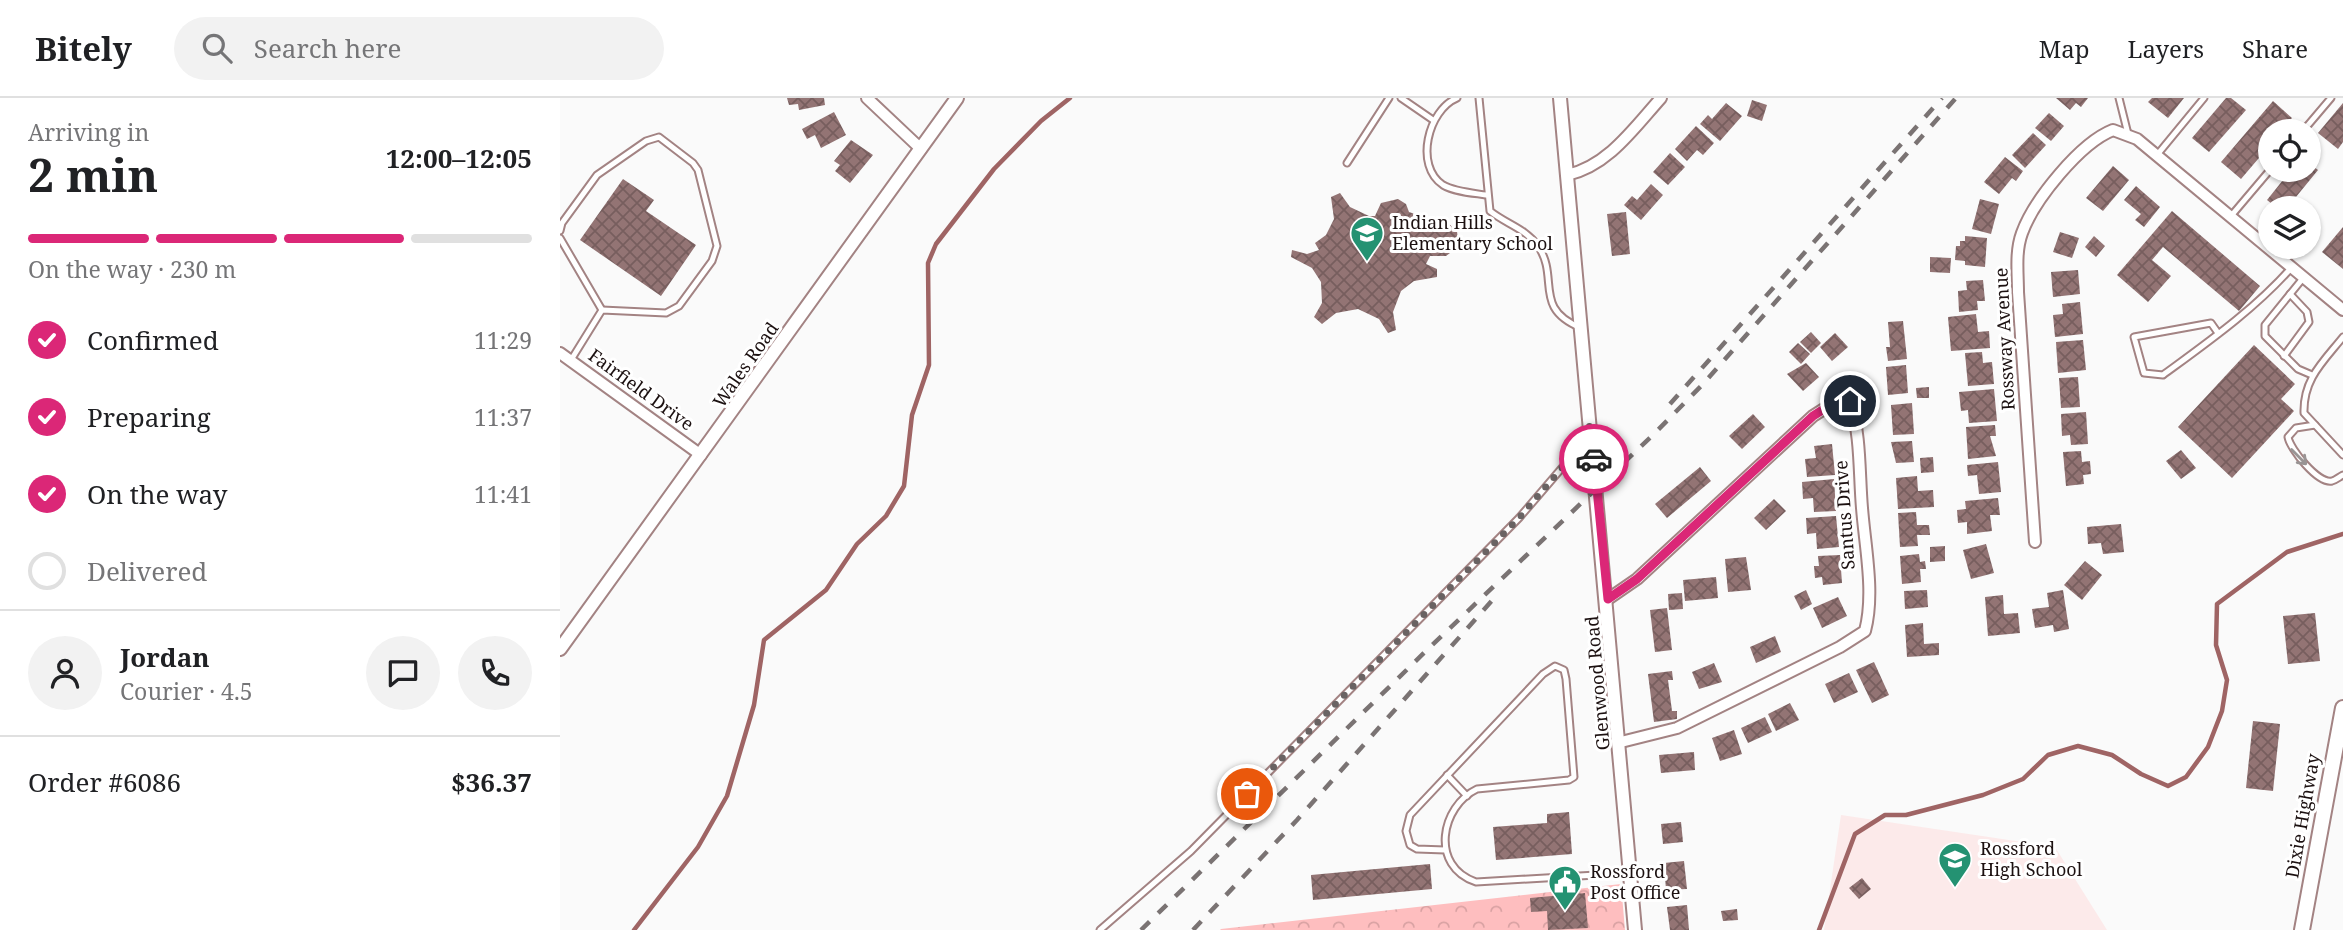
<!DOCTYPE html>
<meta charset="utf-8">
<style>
:root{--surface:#fff;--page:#f2f2f2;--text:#202124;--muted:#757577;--line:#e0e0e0;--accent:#db2777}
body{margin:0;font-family:"Noto Serif",serif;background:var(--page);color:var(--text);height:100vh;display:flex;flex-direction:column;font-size:26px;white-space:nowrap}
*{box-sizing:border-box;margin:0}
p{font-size:23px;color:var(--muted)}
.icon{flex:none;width:38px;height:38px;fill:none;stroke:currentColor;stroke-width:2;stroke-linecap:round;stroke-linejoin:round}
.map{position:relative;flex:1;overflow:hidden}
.drawer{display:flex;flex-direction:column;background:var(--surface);width:560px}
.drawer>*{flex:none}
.fabs{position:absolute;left:1698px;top:21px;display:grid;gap:14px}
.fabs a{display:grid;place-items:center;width:63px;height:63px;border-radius:50%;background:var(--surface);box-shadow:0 2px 5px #0004;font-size:35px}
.pin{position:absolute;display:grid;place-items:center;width:60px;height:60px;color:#fff;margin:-30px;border:4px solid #fff;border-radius:50%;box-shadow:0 2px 7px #0007}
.courier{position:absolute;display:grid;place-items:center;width:70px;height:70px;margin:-35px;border:5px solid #db2777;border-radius:50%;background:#fff;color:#222;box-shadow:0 2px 9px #0007}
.headline em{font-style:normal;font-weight:700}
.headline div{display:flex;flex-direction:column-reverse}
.headline{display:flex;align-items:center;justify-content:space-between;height:119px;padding:0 28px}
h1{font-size:46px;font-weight:700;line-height:52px}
.bar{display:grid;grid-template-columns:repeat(4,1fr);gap:10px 7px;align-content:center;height:84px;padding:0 28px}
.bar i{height:9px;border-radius:5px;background:var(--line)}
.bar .on{background:var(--accent)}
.bar p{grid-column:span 4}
.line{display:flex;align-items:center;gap:18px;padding:0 28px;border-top:2px solid var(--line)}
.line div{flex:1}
.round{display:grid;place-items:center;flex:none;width:74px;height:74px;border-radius:37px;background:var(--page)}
ol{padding:0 28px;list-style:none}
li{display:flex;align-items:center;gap:21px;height:77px}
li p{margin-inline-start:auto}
li .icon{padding:7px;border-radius:50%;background:var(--accent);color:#fff;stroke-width:4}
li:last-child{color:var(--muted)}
li i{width:38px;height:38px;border:4px solid var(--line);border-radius:50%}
header{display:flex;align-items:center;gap:42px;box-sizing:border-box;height:98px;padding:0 35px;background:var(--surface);border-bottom:2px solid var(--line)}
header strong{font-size:33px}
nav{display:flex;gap:38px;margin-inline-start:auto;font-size:24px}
.search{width:490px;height:63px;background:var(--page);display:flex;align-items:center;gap:18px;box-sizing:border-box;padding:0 24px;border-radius:38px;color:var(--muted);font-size:26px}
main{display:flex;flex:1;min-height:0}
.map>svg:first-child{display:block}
</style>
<header>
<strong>Bitely</strong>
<div class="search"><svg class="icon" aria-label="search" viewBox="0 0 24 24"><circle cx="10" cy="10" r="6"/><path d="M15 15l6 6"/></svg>Search here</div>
<nav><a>Map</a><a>Layers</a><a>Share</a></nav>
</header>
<main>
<section class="drawer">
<div class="headline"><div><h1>2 min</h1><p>Arriving in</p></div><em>12:00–12:05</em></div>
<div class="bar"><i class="on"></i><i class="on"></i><i class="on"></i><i></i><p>On the way · 230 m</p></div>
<ol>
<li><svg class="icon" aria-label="check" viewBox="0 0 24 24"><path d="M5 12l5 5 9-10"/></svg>Confirmed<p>11:29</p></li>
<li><svg class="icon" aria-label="check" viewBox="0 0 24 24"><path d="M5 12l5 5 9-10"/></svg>Preparing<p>11:37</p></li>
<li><svg class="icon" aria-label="check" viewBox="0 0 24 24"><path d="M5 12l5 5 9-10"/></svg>On the way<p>11:41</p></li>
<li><i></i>Delivered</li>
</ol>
<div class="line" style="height:126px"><a class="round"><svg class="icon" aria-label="person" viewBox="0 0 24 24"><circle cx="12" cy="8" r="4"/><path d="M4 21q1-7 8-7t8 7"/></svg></a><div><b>Jordan</b><p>Courier · 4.5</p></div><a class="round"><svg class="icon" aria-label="chat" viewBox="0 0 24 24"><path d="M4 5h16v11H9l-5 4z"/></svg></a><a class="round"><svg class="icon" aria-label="phone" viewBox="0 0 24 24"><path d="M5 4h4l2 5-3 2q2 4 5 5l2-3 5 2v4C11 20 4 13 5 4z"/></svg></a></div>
<div class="line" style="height:91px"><div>Order #6086</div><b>$36.37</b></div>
</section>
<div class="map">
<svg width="1783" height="832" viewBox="0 0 1783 832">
<defs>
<pattern id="park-crowns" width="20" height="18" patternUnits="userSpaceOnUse" patternTransform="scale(1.75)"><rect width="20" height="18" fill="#febebf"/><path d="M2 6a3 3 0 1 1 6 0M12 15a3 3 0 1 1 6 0" fill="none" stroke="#d9a2a3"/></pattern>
<pattern id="building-cross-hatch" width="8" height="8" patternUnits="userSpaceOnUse" patternTransform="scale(1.75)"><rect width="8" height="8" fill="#937474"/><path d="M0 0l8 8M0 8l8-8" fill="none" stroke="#775e5e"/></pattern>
</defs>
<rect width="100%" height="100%" fill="#fafafa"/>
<polygon fill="#fceaea" points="1281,717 1495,749 1547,832 1264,832"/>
<polygon fill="url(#park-crowns)" points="1061,786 1065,832 660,832 661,831"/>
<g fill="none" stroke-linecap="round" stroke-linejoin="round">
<g stroke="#9f6464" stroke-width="4.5">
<polyline points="74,832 138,749 167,698 194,607 204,542 266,492 297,446 326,418 344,388 352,317 369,267 368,165 376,146 434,71 481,23 510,0"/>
<polyline points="1259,832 1295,736 1325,717 1346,717 1423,697 1463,681 1488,657 1518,648 1552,657 1581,676 1608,688 1626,679 1648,649 1662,613 1667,582 1656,547 1657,506 1727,454 1783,436"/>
</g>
</g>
<g fill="url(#building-cross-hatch)">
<polygon points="227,0 264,0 265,7 239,12 238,6 229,7"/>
<polygon points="1496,0 1528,0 1521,9 1516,5 1510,12"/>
<polygon points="1592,0 1624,0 1608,20 1588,4"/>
<polygon points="1666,0 1671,0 1686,12 1649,54 1632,40"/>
<polygon points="1192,2 1207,7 1202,23 1187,18"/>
<polygon points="1713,3 1732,20 1721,33 1710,33 1710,47 1681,81 1661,64"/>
<polygon points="1166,5 1182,18 1160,43 1140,26 1148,17 1152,21"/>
<polygon points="1783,5 1783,44 1778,51 1758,35"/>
<polygon points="274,14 286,37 261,50 255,37 247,41 242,31"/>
<polygon points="1489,15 1504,28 1491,43 1475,30"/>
<polygon points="1136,28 1154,45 1143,57 1137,52 1127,63 1115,51"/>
<polygon points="1473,35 1486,47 1465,70 1452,57"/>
<polygon points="291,42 313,57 290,85 275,73 280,67 274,63"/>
<polygon points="1110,55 1125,69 1108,87 1093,74"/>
<polygon points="1445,59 1463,73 1456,83 1452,80 1439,96 1424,84"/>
<polygon points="1748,64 1758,72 1727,110 1717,110 1707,102 1731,72 1748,72"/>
<polygon points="1553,68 1569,82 1543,113 1526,100"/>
<polygon points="63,81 94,102 86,113 136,147 101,198 20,142"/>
<polygon points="1091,86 1103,97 1081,122 1064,107 1072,98 1077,102"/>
<polygon points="1576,88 1600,109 1584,129 1575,122 1581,116 1564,102"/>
<polygon points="780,95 790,109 809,118 815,118 821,105 838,101 846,106 849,114 867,120 881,119 897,133 898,143 894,152 886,158 870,158 866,166 877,171 877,179 854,183 841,193 833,214 836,232 828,235 819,221 798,211 776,215 762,226 754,219 762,205 761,184 752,170 731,159 732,152 747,156 759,152 755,145 766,137 774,121 771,99"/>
<polygon points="1420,101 1439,106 1431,136 1412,131"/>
<polygon points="1612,113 1700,188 1679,213 1603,149 1592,162 1611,178 1588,204 1557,177"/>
<polygon points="1066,114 1070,156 1052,158 1047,116"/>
<polygon points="1783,129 1783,171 1762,154"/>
<polygon points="1500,134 1519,140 1512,160 1493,154"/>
<polygon points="1405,138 1427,140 1425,169 1405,167 1405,163 1395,162 1396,148 1400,148 1400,143 1405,143"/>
<polygon points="1534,138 1545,148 1536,159 1525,149"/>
<polygon points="1370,159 1391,160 1390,175 1370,174"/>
<polygon points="1518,172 1520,196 1493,199 1491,174"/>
<polygon points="1423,182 1425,203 1417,203 1418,212 1399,214 1398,193 1407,192 1406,183"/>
<polygon points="1520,204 1523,236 1495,239 1493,217 1503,216 1502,206"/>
<polygon points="1416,216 1418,234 1429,233 1430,250 1391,253 1388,219"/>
<polygon points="1343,223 1347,261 1328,263 1326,249 1330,249 1328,224"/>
<polygon points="1251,234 1261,245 1251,255 1240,244"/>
<polygon points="1275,235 1288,249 1272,263 1260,249"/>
<polygon points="1523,242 1526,272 1498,275 1496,244"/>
<polygon points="1238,245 1250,256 1241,266 1229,254"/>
<polygon points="1694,247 1735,286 1721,301 1734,313 1672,380 1618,329"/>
<polygon points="1422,254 1423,265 1432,264 1434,286 1408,288 1405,255"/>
<polygon points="1246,265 1259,279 1243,293 1227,276"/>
<polygon points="1346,267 1348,295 1328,297 1326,269"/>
<polygon points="1518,279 1520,309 1501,310 1499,280"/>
<polygon points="1369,289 1369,300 1357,300 1356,290"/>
<polygon points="1434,291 1437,323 1409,325 1408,312 1401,313 1399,294"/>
<polygon points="1352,305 1354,336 1333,337 1331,307"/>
<polygon points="1526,314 1528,346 1511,347 1510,337 1502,338 1501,316"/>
<polygon points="1193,316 1205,329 1182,351 1169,338"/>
<polygon points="1435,327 1436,338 1430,338 1436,358 1408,361 1406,329"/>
<polygon points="1352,343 1354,364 1336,365 1331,344"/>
<polygon points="1272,346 1275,377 1247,379 1245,361 1256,360 1254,348"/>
<polygon points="1621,352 1636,370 1621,381 1606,363"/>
<polygon points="1521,353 1522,364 1530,363 1531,376 1523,377 1524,386 1506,388 1503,354"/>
<polygon points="1373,359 1374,374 1361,375 1360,360"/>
<polygon points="1438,364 1441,394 1419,396 1417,377 1408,378 1407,367"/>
<polygon points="1140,369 1151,383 1107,420 1095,406"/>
<polygon points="1357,378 1358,393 1373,392 1374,409 1338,411 1336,380"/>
<polygon points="1274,381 1276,413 1254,414 1253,400 1243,401 1242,384"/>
<polygon points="1438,400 1440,417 1430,417 1432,433 1407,436 1407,424 1398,425 1397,412 1406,411 1405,403"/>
<polygon points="1214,401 1226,413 1206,432 1194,420"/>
<polygon points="1356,414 1357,427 1369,427 1370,437 1357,437 1358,448 1340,449 1338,415"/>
<polygon points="1276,418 1279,449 1257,451 1256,435 1247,436 1246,420"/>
<polygon points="1561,426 1564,454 1543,456 1541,445 1528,446 1527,429"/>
<polygon points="1426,446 1434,475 1411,481 1403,452"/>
<polygon points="1385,448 1385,463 1370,464 1370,449"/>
<polygon points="1359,456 1360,464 1365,463 1366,471 1360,471 1361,484 1342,486 1340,458"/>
<polygon points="1280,457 1282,485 1263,487 1262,479 1255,480 1254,468 1259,468 1258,458"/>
<polygon points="1186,459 1191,492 1168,494 1165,461"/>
<polygon points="1525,463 1542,477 1522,502 1504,487"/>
<polygon points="1156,479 1158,500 1125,503 1123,482"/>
<polygon points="1246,492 1252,506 1241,512 1234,498"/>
<polygon points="1367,492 1368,509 1345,511 1344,493"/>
<polygon points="1503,492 1509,531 1494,534 1493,527 1475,530 1472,511 1489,509 1487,495"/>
<polygon points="1122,495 1123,511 1109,512 1108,496"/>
<polygon points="1443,497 1444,516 1458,515 1460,535 1428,538 1425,499"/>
<polygon points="1278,499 1287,518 1262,530 1253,510"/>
<polygon points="1107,510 1112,552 1095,554 1090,512"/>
<polygon points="1755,515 1760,563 1728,566 1723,518"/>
<polygon points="1363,525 1364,546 1379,545 1379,557 1347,559 1345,527"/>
<polygon points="1215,538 1221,554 1196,565 1190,549"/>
<polygon points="1314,564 1329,597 1312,605 1296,572"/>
<polygon points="1154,565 1162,584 1139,591 1132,574"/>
<polygon points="1112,573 1113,582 1108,582 1112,613 1117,613 1117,621 1094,624 1088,576"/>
<polygon points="1289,575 1298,594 1274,605 1265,586"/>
<polygon points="1230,605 1239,622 1216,633 1208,616"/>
<polygon points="1205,619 1212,634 1188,645 1181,630"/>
<polygon points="1693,623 1720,626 1713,693 1686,690"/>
<polygon points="1174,632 1182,656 1160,663 1152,640"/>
<polygon points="1134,654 1135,672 1101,675 1099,657"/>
<polygon points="1009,714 1012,756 936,762 933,729 987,725 987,716"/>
<polygon points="1121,724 1123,744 1103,746 1101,726"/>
<polygon points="1124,763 1127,791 1106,792 1104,765"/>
<polygon points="870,766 872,791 753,802 751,777"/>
<polygon points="1302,780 1311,791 1299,801 1289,790"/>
<polygon points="1025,795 1028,830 988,832 987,813 971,814 970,800"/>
<polygon points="1127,807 1129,832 1110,832 1107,809"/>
<polygon points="1177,811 1178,822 1163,823 1161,813"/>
</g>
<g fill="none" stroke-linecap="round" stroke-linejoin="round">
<defs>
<g id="service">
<polyline points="841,0 873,22"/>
<path d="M897,0c-29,12 -43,68 -14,87 12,7 30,8 43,10"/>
<path d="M919,0l11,113c16,13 35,17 48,35 22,32 -6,62 43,82"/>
<polyline points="1559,0 1568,36"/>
<polyline points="1743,33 1771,0"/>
<polyline points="1597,57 1644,0"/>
<polyline points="787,65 829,0"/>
<polyline points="1671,118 1710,72"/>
<polyline points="0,133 2,125 37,77 86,43 99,39 133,65 138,72 157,148 152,163 119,208 106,215 42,212 11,262"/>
<polyline points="0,140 42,212"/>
<polyline points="1744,179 1705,227 1705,238 1738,271 1752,277"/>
<path d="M1658,235l-7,-10 -77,14 10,36 19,2c45,-33 92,-66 129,-108"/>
<path d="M1783,239c-20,25 -40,42 -39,76l39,42"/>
<polyline points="1724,258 1749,224 1747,214 1730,196"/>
<path d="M1755,327l-19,3 -8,9c2,12 30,47 44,44 4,-1 7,-4 11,-6"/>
<polyline points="887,677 907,698"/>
<path d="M885,752l-28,-1 -7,-4 -4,-14 4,-16 133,-141 12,-8 9,4 2,9 8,98 -5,3 -92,9c-36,17 -48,77 -1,93l154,-9"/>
<polyline points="540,832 631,753 959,420 1007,364 1020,337 1029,329"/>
</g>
<g id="minor">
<polyline points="307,0 361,51"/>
<path d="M1007,77c41,-9 67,-47 94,-77"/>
<polyline points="0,255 141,357"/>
<path d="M1475,444l-17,-250c0,-19 -3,-40 4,-59 12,-33 58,-90 91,-103l24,9 206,171"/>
<path d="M1048,501l29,-20 176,-163 25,-16 12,1c11,34 9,72 12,107 3,39 13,85 3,123l-25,16 -163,81 -56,14"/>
</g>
<g id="tertiary">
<polyline points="1000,0 1075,832"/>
<polyline points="0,551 397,0"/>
</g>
<polyline id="secondary" points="1742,832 1783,610"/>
</defs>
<use href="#service" stroke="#a38383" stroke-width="9"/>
<use href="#minor" stroke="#a38383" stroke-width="14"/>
<use href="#tertiary" stroke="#a38383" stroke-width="16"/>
<use href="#secondary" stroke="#a38383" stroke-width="18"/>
<use href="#service" stroke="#fff" stroke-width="5"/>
<use href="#minor" stroke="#fff" stroke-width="10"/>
<use href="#tertiary" stroke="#fff" stroke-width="12"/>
<use href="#secondary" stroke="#fff" stroke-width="14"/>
<g stroke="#7a7373" stroke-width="4.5" stroke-dasharray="12 12" stroke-linecap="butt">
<polyline points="1110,306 1382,0"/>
<polyline points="581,832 869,550 1096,334 1143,286 1396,0"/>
<polyline points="633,832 737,722 936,498"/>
</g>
</g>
<defs><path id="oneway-shaft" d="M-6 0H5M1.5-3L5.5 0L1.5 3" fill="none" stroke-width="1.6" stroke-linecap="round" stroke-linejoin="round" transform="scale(1.75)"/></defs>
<use stroke="#999494" href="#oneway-shaft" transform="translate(1739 359) rotate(45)"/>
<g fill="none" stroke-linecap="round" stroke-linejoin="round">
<polyline stroke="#6a6363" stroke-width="7" stroke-dasharray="0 12.6" points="687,696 959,420 1007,364 1020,337 1031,327 1034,361"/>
<polyline stroke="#db2777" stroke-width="9" points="1034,361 1048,501 1077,481 1253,318 1278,302 1290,303"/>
</g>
<defs>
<symbol id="school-pin" viewBox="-11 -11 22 30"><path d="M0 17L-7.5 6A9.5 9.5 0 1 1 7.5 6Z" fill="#249272" stroke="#fff"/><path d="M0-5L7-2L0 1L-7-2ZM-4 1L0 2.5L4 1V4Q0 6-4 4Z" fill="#fff"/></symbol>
<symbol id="civic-pin" viewBox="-11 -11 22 30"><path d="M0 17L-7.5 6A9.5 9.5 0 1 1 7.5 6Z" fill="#249272" stroke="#fff"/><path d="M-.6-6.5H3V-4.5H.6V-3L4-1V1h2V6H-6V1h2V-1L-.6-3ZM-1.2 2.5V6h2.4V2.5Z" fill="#fff"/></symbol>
</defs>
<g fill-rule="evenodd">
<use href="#school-pin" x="788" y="116" width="38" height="52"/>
<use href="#school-pin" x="1376" y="742" width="38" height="52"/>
<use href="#civic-pin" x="986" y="765" width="38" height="52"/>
</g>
<g text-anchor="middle" stroke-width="6" stroke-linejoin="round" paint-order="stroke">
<g font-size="18" fill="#1c1111" stroke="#fff" text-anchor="start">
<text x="832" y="131">Indian Hills<tspan x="832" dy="21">Elementary School</tspan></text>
<text x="1420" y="757">Rossford<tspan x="1420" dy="21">High School</tspan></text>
<text x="1030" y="780">Rossford<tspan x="1030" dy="21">Post Office</tspan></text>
</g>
<g font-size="18" fill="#1c1111" stroke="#fff">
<text transform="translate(1445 241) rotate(-93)" y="6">Rossway Avenue</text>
<text transform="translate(186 267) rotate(-55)" y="6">Wales Road</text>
<text transform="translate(81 292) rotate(36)" y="6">Fairfield Drive</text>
<text transform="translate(1285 417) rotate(-94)" y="6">Santus Drive</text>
<text transform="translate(1038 585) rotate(-95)" y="6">Glenwood Road</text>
<text transform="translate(1743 718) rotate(-80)" y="6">Dixie Highway</text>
</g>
</g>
</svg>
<div class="fabs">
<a><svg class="icon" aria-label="locate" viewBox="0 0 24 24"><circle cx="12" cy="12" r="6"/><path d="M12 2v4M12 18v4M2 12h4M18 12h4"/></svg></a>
<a><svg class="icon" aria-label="layers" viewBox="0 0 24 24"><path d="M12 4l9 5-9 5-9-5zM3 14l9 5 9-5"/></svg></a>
</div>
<div class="pin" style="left:687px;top:696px;background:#ea580c"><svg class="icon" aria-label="bag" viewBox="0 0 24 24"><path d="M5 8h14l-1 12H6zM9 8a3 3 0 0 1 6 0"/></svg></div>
<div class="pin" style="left:1290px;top:303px;background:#1f2937"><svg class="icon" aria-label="home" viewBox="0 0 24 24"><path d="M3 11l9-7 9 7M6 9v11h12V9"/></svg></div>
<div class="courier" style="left:1034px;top:361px"><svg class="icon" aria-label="car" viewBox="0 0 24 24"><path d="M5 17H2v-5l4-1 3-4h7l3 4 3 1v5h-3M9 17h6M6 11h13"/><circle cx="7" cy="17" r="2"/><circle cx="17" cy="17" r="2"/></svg></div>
</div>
</main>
